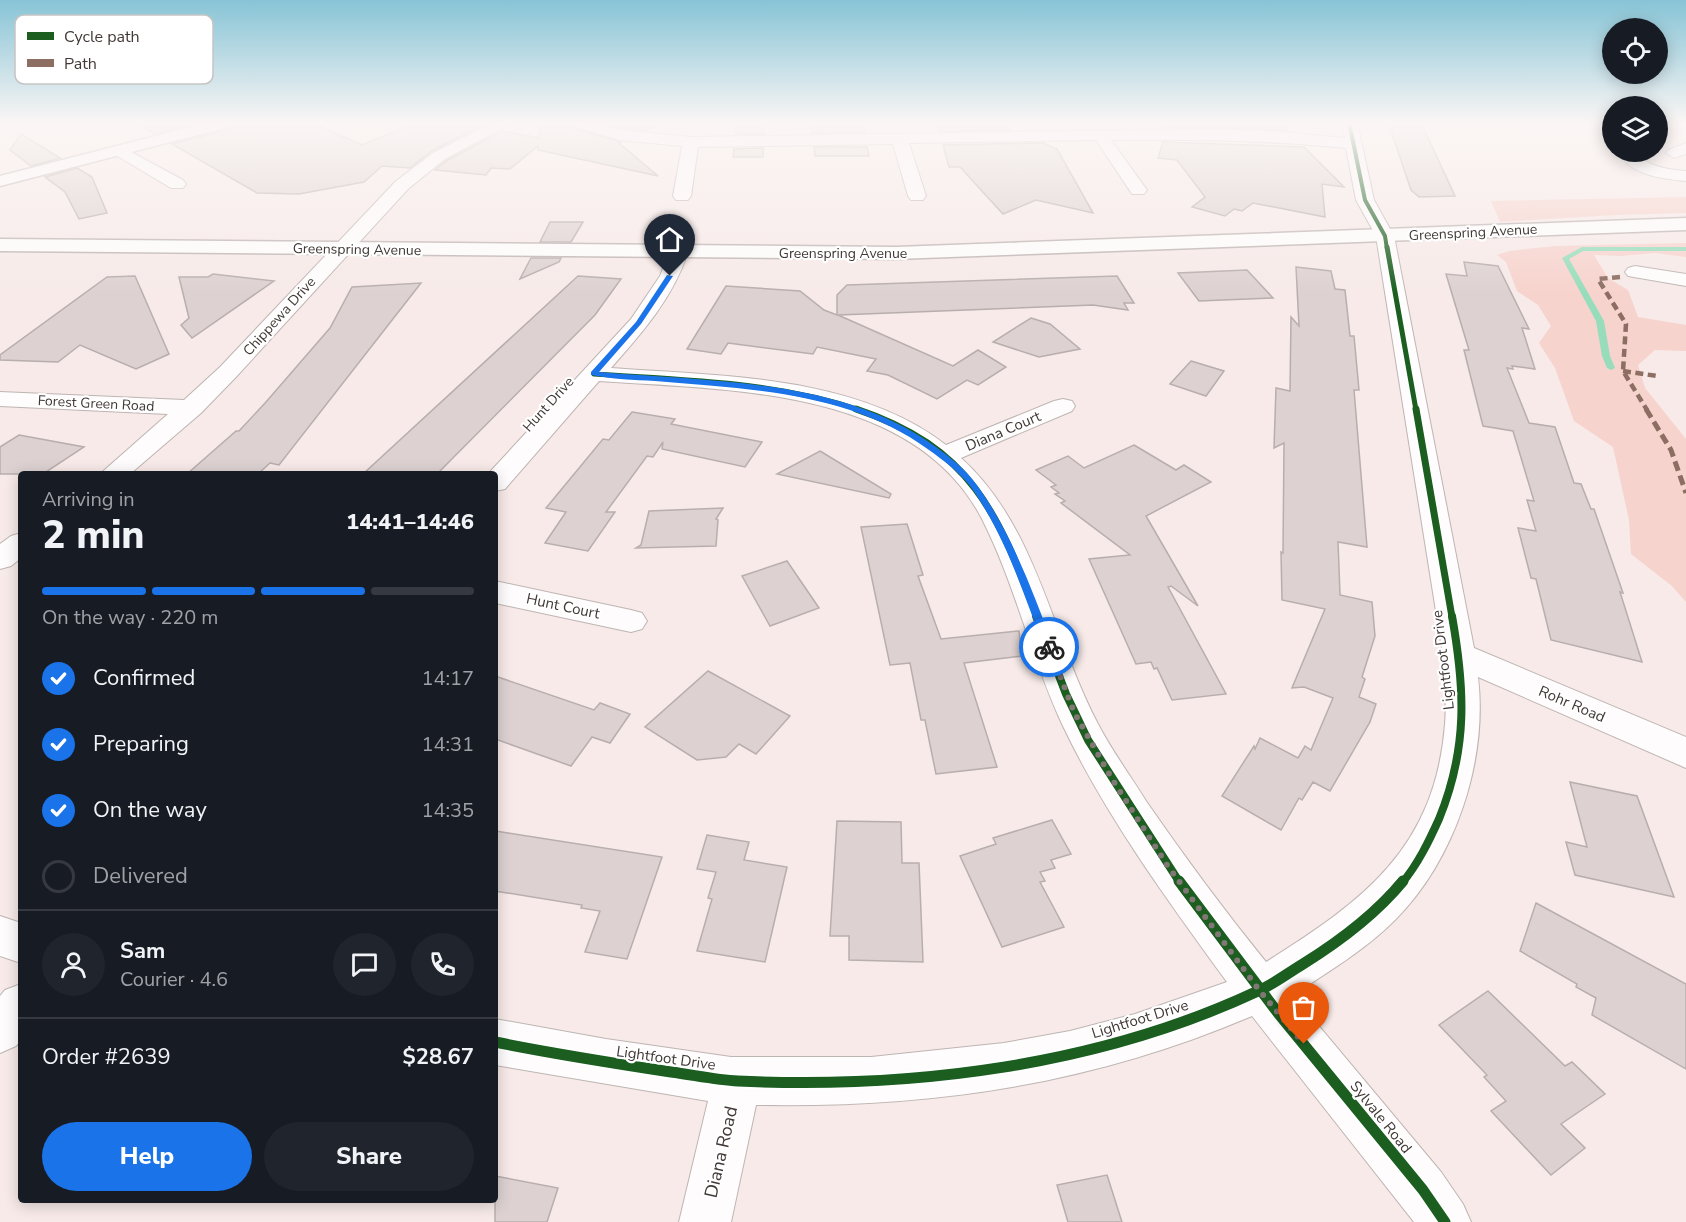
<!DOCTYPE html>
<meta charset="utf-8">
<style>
:root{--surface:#171b24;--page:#20242c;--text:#f1f3f6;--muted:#9ea1a6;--line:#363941;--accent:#1a73e8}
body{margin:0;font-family:"Nunito Sans",sans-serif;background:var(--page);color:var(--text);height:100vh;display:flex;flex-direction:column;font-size:22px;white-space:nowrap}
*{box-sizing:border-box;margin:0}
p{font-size:20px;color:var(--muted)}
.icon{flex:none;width:33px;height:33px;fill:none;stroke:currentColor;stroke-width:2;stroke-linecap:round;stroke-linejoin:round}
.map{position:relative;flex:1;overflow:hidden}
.panel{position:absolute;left:18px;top:471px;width:480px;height:732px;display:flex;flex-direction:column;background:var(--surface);border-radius:6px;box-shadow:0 3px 15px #0003}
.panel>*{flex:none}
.tools{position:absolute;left:1602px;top:18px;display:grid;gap:12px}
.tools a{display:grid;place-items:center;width:66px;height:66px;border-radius:50%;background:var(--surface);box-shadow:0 3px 15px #0003;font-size:30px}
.pin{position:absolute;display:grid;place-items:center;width:51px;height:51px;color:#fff;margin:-62px -26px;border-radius:50% 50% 50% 0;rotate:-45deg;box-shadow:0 0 6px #0007}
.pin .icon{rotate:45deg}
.courier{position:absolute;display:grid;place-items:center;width:60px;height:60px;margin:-30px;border:4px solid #1a73e8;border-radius:50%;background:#fff;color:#222;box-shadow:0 2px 8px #0007}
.headline em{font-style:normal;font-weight:800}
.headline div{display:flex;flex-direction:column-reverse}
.headline{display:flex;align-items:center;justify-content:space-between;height:102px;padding:0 24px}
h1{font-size:39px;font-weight:800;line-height:45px}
.bar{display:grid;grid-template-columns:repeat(4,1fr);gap:9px 6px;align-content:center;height:72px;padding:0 24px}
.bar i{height:8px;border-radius:4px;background:var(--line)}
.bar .current{background:var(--accent)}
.bar p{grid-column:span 4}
.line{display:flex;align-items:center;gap:15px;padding:0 24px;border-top:2px solid var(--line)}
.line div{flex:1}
.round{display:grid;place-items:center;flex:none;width:63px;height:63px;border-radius:32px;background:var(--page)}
ol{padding:0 24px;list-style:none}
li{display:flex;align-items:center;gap:18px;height:66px}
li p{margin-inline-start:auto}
li .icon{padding:6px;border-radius:50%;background:var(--accent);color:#fff;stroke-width:4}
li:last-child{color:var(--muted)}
li i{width:33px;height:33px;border:3px solid var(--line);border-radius:50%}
.button{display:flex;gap:12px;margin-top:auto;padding:12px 24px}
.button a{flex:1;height:69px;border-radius:36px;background:var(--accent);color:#fff;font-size:24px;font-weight:800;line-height:69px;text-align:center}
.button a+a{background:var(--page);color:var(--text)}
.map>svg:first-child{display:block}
</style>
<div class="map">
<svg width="1686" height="1222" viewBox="0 0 1686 1222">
<rect width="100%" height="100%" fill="#f7eae8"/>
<g fill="#f7d3cd">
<polygon points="1686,197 1686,213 1617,215 1500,222 1491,201"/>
<polygon points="1686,243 1686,257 1655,253 1621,256 1594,255 1608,278 1628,290 1638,317 1686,325 1686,351 1655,350 1638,365 1645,388 1686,439 1686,602 1672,586 1631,554 1629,520 1613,447 1574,421 1555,368 1539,343 1551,326 1538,305 1517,291 1506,262 1497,255 1509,251 1555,246"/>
</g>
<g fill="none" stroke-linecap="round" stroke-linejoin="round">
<polygon fill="#97ddbb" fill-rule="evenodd" points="1582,247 1686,247 1686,251 1583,251 1569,259 1604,321 1610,356 1615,368 1611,370 1607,368 1602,356 1596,321 1562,258"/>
</g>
<g fill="#ddd2d1" stroke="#b8aead" stroke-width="1.5">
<polygon points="135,122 200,122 155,134"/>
<polygon points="240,122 310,122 362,145 418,122 434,124 439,122 481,122 476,126 480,126 432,151 410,168 382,166 364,182 299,194 257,193 172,144 237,127"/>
<polygon points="540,122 566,122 569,127 621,142 619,143 658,176 538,150 538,146 510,169 491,168 486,175 435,170 446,161 502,131 539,138"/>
<polygon points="601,122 663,122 646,130 621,128"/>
<polygon points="737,122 764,122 764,134 736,134"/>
<polygon points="811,122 863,122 865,132 812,133"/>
<polygon points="937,122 992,122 1011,130 940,131"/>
<polygon points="1169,122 1280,122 1288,130 1167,127"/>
<polygon points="1388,122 1418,124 1423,127 1455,196 1419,197 1411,190"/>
<polygon points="21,134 60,158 31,166 10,150"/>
<polygon points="1163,142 1304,147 1344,187 1322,184 1325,217 1253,203 1242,211 1234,209 1225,216 1192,207 1205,197 1177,160 1158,158"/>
<polygon points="1043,143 1057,149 1093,213 1036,200 1003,214 960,167 949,167 943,145"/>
<polygon points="814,147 867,147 869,156 815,156"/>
<polygon points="763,148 763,157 733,157 734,149"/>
<polygon points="77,168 92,177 107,213 79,219 65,192 45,177"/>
<polygon points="550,222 583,222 571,242 540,242"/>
<polygon points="531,258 561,258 559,262 520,279"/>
<polygon points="1464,262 1498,266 1529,329 1522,328 1535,369 1512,366 1513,369 1507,368 1529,423 1555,427 1574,483 1581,484 1591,509 1594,509 1623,593 1620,592 1642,662 1551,640 1536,579 1531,578 1518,528 1536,531 1527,500 1534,501 1513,431 1483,426 1464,350 1469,350 1446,274 1467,276"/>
<polygon points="1296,267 1331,271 1335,289 1345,290 1350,336 1354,336 1359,390 1354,390 1367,547 1338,542 1340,595 1372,602 1375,636 1362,677 1365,679 1359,697 1376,704 1370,722 1330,791 1313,782 1302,800 1299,798 1281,830 1222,796 1254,746 1255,749 1260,738 1298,758 1305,746 1311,750 1333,698 1304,687 1292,688 1325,609 1282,600 1281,552 1283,553 1284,443 1274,448 1276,388 1290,391 1291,317 1299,326"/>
<polygon points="1247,270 1273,298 1199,301 1178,273"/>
<polygon points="213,274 274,281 192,338 181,325 189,318 179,277 208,277"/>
<polygon points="135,276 169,354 136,369 80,345 58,362 0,360 0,355 107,277"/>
<polygon points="578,276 621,279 595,315 437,474 363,474"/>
<polygon points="1117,276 1134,303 1124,303 1128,310 1093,305 838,315 953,366 978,350 1006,367 978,385 967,380 937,399 888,375 867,371 876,359 817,347 813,354 728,343 721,354 687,349 726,286 800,291 824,310 837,315 837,295 847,285"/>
<polygon points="421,283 279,465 270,463 258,474 187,474 236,431 239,431 266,402 330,328 352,287"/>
<polygon points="1031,318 1050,324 1080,349 1039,357 993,342"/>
<polygon points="1191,361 1224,371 1206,396 1170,384"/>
<polygon points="632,412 675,419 671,424 762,442 745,467 662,449 663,442 653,457 647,456 606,512 615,512 588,551 545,543 566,512 546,508 603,439 609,440"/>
<polygon points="19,435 84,447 43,474 0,474 0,447"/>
<polygon points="1134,445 1176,470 1184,465 1211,482 1146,516 1198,606 1171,586 1168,587 1226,694 1172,700 1157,668 1154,669 1151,662 1136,664 1089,559 1130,555 1061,503 1065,501 1055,494 1059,493 1051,487 1056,485 1036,470 1068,456 1084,468"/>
<polygon points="820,451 891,494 889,498 777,474"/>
<polygon points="723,508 716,519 718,520 716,546 636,548 641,545 649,511"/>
<polygon points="907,524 923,575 918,576 941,639 1019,631 1022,656 964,663 997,767 936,774 925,720 921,720 910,663 890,665 861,527"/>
<polygon points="787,561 819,608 770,626 742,576"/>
<polygon points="708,671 790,716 756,754 739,744 726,757 697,760 645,727"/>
<polygon points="495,676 594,710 600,703 630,714 610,743 592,737 571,766 495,739"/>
<polygon points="1570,782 1637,796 1674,897 1575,875 1566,842 1587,847"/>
<polygon points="1052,820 1071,854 1051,860 1055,868 1040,872 1045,881 1040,882 1064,927 1002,947 960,856 996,844 993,838"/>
<polygon points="837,821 901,822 902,863 919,863 923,962 849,960 849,936 830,936"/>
<polygon points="495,831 662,857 627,959 585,952 600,911 581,908 582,905 495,891"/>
<polygon points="707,835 749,842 744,860 787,867 765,962 697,951 712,899 708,898 716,872 697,869"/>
<polygon points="1536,903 1686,984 1686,1069 1592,1015 1596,998 1576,987 1577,984 1520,951"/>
<polygon points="1488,991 1565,1066 1572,1062 1605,1094 1561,1124 1585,1148 1551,1175 1491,1111 1506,1101 1484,1077 1487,1075 1439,1025"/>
<polygon points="1107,1175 1122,1222 1068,1222 1057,1185"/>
<polygon points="495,1176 558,1188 547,1222 495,1222"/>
</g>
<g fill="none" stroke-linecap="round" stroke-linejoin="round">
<defs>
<g id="street">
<polygon points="494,122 513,122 445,159 408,189 236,377 201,413 130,474 100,474 168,414 0,406 0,392 184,400 220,367 396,181 433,153"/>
<path d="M568,122h24l29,8 70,7 518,-8 63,2 73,7 -3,-16h15l17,78 20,36 80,412 212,89v31l-208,-91c10,84 -23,183 -83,243 -30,30 -67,52 -102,75l148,177 22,32 8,18h-57l-162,-206c-162,69 -320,92 -496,89l-25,117h-52l29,-121 -213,-36v-46l111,20 125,18h140l133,-14 66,-12 65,-17 92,-32c-59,-81 -122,-167 -165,-258 -31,-67 -47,-140 -80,-205 -68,-132 -255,-129 -383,-138l-94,108 -10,2v-17h-7l143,-155 29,-43 11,-28h14l3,4c-15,46 -46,81 -77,116 109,8 245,7 335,77l108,-44 9,-2 9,2 3,5 -3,5 -111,47c76,68 91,179 137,266 14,27 32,51 48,77 38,55 78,109 120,161 97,-61 169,-113 179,-238 2,-23 -1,-46 -2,-69l-67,-419 -20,-36 -10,-52c-78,-8 -156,-9 -235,-8l36,50 -3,4h-12l-36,-54 -187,3 17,53 -3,4h-12l-3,-4 -15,-52 -195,3 -7,49 -3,4h-12l-3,-4 9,-50 -62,-6 -50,-15z"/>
<polygon points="1672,122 1686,122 1686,130"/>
<polygon points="1686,143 1686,154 1674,158 1666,153 1668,150"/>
<polygon points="120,146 183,180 186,184 183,188 171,188 114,154 112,151"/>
<path d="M1624,152h20l-5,5c14,10 30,13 47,14v10c-21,-2 -50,-5 -64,-23z"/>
<polygon points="1635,266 1686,274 1686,286 1628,276 1625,272 1628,268"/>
<polygon points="21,533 21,558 11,566 0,569 0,544 11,536"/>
<polygon points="495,581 631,610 642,613 647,621 642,629 631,632 495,603"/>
<polygon points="0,916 21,923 21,963 0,956"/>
<polygon points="21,984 21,1040 16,1046 0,1053 0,996 5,990"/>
</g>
<g id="secondary">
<polygon points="210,122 238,122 236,125 0,186 0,176"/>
<polygon points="1686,218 1686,230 896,259 0,251 0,239 896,247"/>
</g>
</defs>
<use href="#street" stroke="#beb5b3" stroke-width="2"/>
<use href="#secondary" stroke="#beb5b3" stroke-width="3"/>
<use href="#street" fill="#fefcfc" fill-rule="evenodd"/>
<use href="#secondary" fill="#fefcfc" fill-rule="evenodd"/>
<g stroke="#8d6e63" stroke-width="4.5" stroke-dasharray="8 4.5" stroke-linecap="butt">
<polyline points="1620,277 1598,279 1626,324 1623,371 1647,410"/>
<polyline points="1623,371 1657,376"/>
</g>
<polyline stroke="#8d6e63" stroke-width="5" stroke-dasharray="10 5" stroke-linecap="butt" points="1646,409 1671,450 1686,493"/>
<defs>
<polyline id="cycleway-far4" points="1349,122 1365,200 1385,236 1387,249"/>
<g id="cycleway-far3">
<polyline points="1387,247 1416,410"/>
<path d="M594,374c89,6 181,7 266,36"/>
</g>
<g id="cycleway-far2">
<path d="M856,409c114,38 142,103 181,208"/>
<polyline points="1416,409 1452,617"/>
</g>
<g id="cycleway-far1">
<polyline points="1036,616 1066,694 1088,740 1180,883"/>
<path d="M1402,883c16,-19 27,-42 37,-64 29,-71 26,-130 13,-203"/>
</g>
<g id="cycleway">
<polyline points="1179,881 1278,1013 1423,1190 1445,1222"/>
<path d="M495,1042c59,12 117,21 176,30 23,3 45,8 67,9 175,8 360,-15 520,-90 16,-7 30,-18 45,-27 37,-23 72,-49 100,-83"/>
</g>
</defs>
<use href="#cycleway-far4" stroke="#fff" stroke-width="6"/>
<use href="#cycleway-far3" stroke="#fff" stroke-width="8"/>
<use href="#cycleway-far2" stroke="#fff" stroke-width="10"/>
<use href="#cycleway-far1" stroke="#fff" stroke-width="12"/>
<use href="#cycleway" stroke="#fff" stroke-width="15"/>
<use href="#cycleway-far4" stroke="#1b5e20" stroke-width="4"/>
<use href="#cycleway-far3" stroke="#1b5e20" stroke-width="5"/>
<use href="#cycleway-far2" stroke="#1b5e20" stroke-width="7"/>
<use href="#cycleway-far1" stroke="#1b5e20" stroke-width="8"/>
<use href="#cycleway" stroke="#1b5e20" stroke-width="11"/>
</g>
<linearGradient id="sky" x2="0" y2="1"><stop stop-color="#87c4d6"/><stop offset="0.42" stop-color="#fbf6f5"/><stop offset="1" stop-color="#fbf6f5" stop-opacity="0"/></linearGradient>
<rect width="1686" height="293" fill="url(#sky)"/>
<path fill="#1a73e8" d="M667,275l6,1 -32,48 -42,48c113,10 242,6 337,75 14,10 30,23 40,37 36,49 56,107 78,163l-2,3 -3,1 -5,-4c-21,-54 -39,-113 -74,-161 -11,-14 -27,-26 -41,-36 -79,-58 -180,-61 -274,-69 -21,-1 -43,-2 -64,-6v-3l45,-50z"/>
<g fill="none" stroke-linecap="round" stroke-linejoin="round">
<polyline stroke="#817775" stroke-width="6" stroke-dasharray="0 10.8" points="1049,647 1074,712 1112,779 1167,865 1259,990 1304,1044"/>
</g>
<g text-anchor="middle" stroke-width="4.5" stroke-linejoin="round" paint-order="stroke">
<g font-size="14" fill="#423937" stroke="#fff">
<text transform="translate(1473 232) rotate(-3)" y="5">Greenspring Avenue</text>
<text transform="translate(357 249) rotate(1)" y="5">Greenspring Avenue</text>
<text x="843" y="258">Greenspring Avenue</text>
<text transform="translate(279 316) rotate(-48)" y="5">Chippewa Drive</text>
<text transform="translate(96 403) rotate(3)" y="5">Forest Green Road</text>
<text transform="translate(548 404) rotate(-48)" y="5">Hunt Drive</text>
</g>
<g font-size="15" fill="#423937" stroke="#fff">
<text transform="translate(1003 431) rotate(-23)" y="5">Diana Court</text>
<text transform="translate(563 606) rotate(12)" y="5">Hunt Court</text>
<text transform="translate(1443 660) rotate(-97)" y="5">Lightfoot Drive</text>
<text transform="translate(1572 704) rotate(23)" y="5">Rohr Road</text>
<text transform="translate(1140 1019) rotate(-17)" y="5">Lightfoot Drive</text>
<text transform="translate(666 1058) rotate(8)" y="5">Lightfoot Drive</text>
<text transform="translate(1381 1117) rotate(51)" y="5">Sylvale Road</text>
</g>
<g font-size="18" fill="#423937" stroke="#fff">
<text transform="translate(721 1152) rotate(-77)" y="6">Diana Road</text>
</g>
</g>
<rect x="15" y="15" width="198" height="69" rx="9" fill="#fff" stroke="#c6c4c3" stroke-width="1.5"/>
<rect x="27" y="32" width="27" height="8" fill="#1b5e20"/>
<rect x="27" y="59" width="27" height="8" fill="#8d6e63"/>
<g font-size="16" fill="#423937">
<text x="64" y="42">Cycle path</text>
<text x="64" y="69">Path</text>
</g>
</svg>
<div class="tools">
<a><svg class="icon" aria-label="locate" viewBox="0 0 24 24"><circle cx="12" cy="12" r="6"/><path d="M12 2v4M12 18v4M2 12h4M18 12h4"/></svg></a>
<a><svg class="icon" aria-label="layers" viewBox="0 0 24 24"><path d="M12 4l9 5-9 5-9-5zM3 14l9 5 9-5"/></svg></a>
</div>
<div class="pin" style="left:1304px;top:1044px;background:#ea580c"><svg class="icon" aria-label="bag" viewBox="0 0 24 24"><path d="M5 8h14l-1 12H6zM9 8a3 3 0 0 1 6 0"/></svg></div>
<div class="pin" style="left:670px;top:276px;background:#1f2937"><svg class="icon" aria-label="home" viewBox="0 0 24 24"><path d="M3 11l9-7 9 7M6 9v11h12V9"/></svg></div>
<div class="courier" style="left:1049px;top:647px"><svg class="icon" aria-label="bike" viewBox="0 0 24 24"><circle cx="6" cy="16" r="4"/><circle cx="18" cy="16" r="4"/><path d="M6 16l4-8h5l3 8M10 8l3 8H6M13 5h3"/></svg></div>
<section class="panel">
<div class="headline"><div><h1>2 min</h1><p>Arriving in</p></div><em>14:41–14:46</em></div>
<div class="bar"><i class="current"></i><i class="current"></i><i class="current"></i><i></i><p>On the way · 220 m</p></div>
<ol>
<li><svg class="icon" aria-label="check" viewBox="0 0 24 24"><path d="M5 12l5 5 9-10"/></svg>Confirmed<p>14:17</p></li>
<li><svg class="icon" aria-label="check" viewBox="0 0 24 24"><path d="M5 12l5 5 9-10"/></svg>Preparing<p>14:31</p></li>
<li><svg class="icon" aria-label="check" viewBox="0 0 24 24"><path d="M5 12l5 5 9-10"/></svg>On the way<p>14:35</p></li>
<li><i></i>Delivered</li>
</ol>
<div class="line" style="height:108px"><a class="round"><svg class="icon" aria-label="person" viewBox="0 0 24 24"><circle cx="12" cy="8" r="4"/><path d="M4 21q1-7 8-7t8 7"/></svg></a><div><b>Sam</b><p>Courier · 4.6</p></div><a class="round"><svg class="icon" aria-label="chat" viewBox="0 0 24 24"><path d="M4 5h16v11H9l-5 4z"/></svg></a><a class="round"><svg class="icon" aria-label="phone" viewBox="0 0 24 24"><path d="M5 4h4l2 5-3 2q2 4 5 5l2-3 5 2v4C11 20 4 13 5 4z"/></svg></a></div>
<div class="line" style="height:78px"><div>Order #2639</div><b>$28.67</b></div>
<div class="button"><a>Help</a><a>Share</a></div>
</section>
</div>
